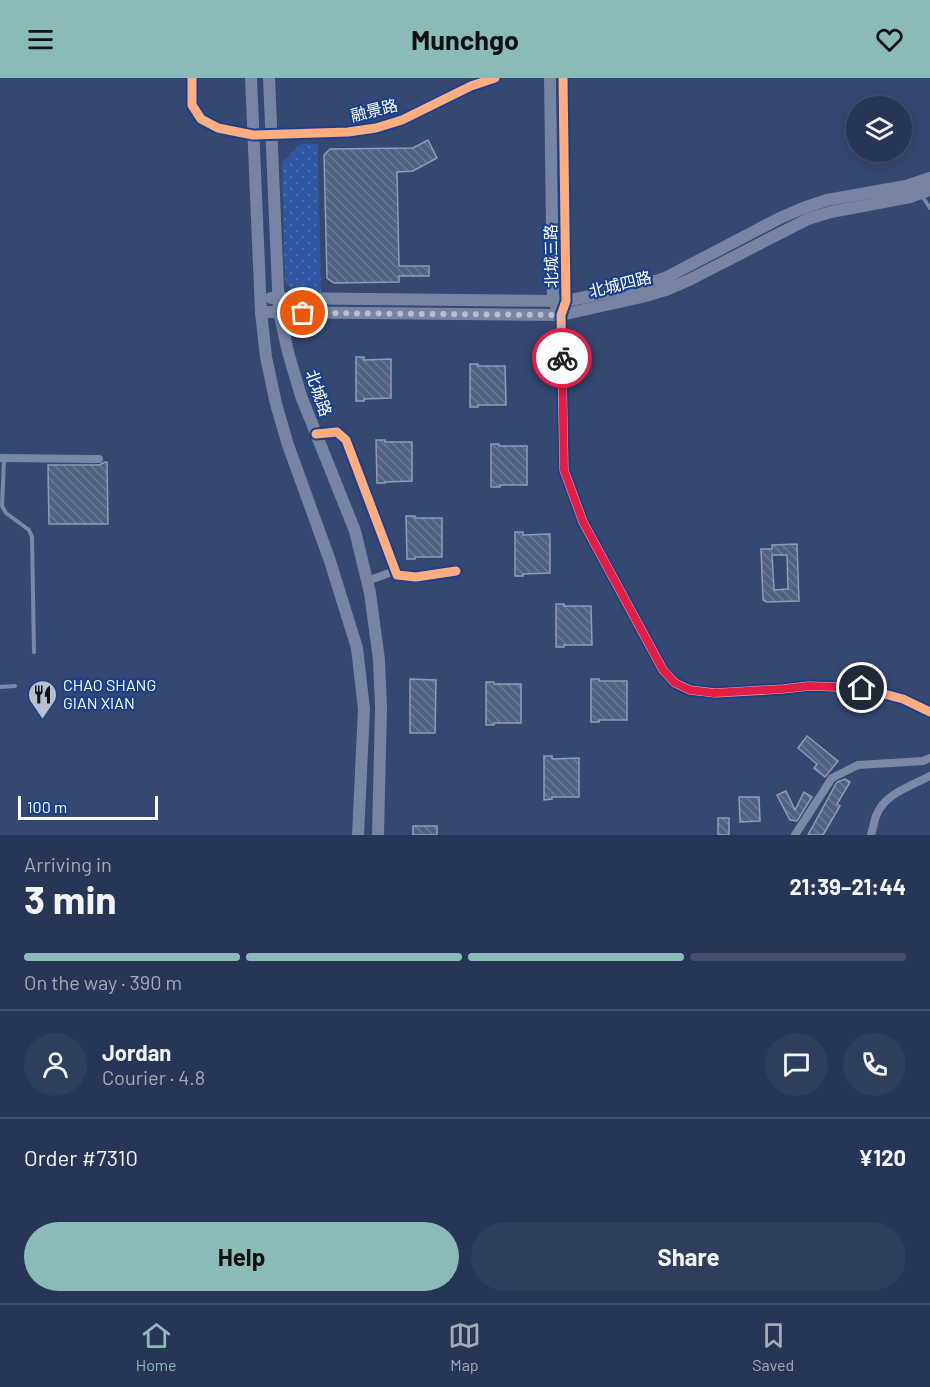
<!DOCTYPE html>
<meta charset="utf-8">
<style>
:root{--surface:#273656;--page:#2f3e5c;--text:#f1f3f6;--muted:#a4abb9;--line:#43506c;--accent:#8bbbb9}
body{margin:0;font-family:Barlow,"Noto Sans SC",sans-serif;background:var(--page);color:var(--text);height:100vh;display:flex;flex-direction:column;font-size:22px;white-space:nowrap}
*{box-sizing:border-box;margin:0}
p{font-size:20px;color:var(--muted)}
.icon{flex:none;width:33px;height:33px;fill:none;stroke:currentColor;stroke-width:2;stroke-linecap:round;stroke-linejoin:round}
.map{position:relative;height:757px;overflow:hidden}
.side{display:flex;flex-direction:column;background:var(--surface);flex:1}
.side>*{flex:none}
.tools{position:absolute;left:846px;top:18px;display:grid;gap:12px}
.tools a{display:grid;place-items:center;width:66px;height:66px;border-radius:50%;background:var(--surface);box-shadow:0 3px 15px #0003,0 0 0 2px var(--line);font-size:30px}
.scale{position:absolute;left:18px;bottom:15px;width:140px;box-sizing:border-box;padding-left:6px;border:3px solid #fff;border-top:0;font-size:16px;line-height:21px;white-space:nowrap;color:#fff;-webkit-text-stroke:4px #1a408c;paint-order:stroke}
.pin{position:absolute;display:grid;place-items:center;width:51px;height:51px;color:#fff;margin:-26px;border:3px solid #fff;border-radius:50%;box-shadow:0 2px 6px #0007}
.courier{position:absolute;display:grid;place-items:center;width:60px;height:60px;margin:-30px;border:4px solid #e11d48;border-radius:50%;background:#fff;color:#222;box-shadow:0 2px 8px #0007}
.head em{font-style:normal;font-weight:700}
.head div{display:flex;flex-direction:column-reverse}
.head{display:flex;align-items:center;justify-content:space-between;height:102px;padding:0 24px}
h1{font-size:39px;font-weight:700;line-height:45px}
.bar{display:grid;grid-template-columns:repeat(4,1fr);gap:9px 6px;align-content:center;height:72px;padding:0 24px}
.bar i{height:8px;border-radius:4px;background:var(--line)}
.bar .on{background:var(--accent)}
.bar p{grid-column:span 4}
.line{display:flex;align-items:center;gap:15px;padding:0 24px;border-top:2px solid var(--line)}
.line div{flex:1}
.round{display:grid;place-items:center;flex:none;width:63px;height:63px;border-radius:32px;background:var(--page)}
.action{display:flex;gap:12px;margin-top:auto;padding:12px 24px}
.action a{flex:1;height:69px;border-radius:36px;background:var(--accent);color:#111;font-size:24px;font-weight:700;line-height:69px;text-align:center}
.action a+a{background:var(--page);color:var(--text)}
header{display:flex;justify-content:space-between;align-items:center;height:78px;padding:0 24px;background:var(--accent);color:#111;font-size:27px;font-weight:700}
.menu{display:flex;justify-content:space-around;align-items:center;height:84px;border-top:2px solid var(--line);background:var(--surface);font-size:16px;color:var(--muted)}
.menu a{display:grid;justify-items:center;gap:3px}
.menu .on{color:var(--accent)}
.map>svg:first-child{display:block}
</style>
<header><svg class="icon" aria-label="menu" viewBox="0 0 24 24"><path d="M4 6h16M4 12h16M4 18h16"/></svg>Munchgo<svg class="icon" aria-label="heart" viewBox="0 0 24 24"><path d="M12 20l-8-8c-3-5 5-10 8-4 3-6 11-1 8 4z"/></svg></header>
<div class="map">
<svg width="930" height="757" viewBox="0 0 930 757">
<defs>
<pattern id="park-dots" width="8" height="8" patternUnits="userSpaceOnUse" patternTransform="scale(1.5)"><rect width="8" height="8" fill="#2e56a2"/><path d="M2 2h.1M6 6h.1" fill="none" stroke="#4d6fb0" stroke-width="1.8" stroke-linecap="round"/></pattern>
<pattern id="building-back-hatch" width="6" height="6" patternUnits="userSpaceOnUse" patternTransform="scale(1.5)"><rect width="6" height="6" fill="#516182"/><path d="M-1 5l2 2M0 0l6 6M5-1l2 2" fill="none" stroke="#6b7995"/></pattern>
</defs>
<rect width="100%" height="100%" fill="#344872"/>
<polygon fill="url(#park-dots)" points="301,66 318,66 321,214 295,215 285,204 282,85"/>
<g fill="url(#building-back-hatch)" stroke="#909cb5" stroke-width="1.5" fill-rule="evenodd">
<polygon points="428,62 437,80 413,93 397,94 399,188 429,188 429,198 399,198 399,204 334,205 327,200 324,77 330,71 413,70"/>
<polygon points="356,279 364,279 364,282 391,281 391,320 364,321 364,323 356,323"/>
<polygon points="470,286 478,286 478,288 505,288 506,327 478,327 478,329 470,329"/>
<polygon points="376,362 385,362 385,364 412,364 412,403 385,404 385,405 377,405"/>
<polygon points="491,366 499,366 499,368 527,368 527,407 500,407 500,409 491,409"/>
<polygon points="105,384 107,384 108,446 49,446 48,387 99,387"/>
<polygon points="406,438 415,438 415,440 442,440 442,479 415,479 415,481 407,481"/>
<polygon points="515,454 523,454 523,457 550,456 550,495 523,496 523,498 515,498"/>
<path d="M797,466l2,57 -32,1 -4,-2 -2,-51h11v-4zM772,477h15l1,34 -14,1z"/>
<polygon points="556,526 564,526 564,528 591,528 592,567 564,567 564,569 556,569"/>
<polygon points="410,601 436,602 435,655 410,655"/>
<polygon points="591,601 599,601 599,603 627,603 627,642 599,642 599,644 591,644"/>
<polygon points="486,604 494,604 494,606 521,606 521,645 494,645 494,647 486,647"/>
<polygon points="807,658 838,683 825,699 814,690 817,686 798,670"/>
<polygon points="544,678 552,678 552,681 579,680 579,719 552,719 552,721 544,722"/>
<polygon points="845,701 850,704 837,726 840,728 823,757 808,757 837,704"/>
<polygon points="786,713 795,732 804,714 812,719 797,743 790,742 777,717"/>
<polygon points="739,719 759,719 760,743 740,744"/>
<rect x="718" y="740" width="11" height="17"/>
<rect x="413" y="748" width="24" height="9"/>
</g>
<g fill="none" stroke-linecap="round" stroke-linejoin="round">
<g stroke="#7b89a7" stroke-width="4">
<polyline points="922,118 930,130"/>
<polyline points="4,381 2,428 6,435 29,452 32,459 34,574"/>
<polyline points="0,609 15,608"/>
</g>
<g stroke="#7b89a7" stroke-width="8">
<path d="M192,0c0,8 -1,17 0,25 4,26 41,28 61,32"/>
<polyline points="561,237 564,392 583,444 663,592 675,605 690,612 715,615 783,611 809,608 862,610 903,621 930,634"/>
<polyline points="316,356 337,354 346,362 397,497 416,499 456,493"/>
<polyline points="0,380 99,381"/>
<polyline points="367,503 395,493"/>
<polyline points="795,757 832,700 858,687 923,683 930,680"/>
<path d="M871,757c2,-6 3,-13 5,-19 8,-22 35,-30 54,-40"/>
</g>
<g stroke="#7784a3" stroke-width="12">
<polyline points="251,0 261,234 266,279 276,326 288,367 330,483 357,570 364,631 358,757"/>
<polyline points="269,0 279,234 288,274 301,318 355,453 370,515 379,582 381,630 378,757"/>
<polyline points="550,0 553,222 557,229"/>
<polyline points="563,0 566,223 563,230"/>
<polyline points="253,57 348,54 376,50 402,42 471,8 495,0"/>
<polyline points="271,220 566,223 639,208 665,200 780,140 803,130 827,122 906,108 930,100"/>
<polyline points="261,234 561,237 642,219 666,212 689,202 808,141 831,134 910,119 930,112"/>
</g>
<defs>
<g id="cycleway">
<polyline points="192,0 192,27 201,41 218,50 253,57 348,54 376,50 402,42 471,8 495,0"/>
<polyline points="563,0 566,223 561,237 564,392 583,444 663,592 675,605 690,612 715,615 783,611 809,608 862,610 903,621 930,634"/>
<polyline points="316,356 337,354 346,362 397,497 416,499 456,493"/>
</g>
</defs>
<use href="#cycleway" stroke="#1a408c" stroke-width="13"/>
<use href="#cycleway" stroke="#ffac80" stroke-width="9"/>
</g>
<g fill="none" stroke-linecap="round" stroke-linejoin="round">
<polyline stroke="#b8bfce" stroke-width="6" stroke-dasharray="0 10.8" points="303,235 561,237 562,280"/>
<polyline stroke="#e11d48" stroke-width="8" points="562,280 564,392 583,444 663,592 675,605 690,612 714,615 783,611 809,608 862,610"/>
</g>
<defs>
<symbol id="restaurant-pin" viewBox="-11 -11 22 30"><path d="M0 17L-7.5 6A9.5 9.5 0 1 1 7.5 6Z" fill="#b8bfce" stroke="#1a408c"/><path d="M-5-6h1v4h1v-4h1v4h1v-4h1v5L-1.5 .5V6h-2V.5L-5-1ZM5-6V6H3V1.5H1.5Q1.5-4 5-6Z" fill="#111"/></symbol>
</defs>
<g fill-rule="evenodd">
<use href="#restaurant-pin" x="26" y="600" width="33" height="45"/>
</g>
<g text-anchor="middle" stroke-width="4.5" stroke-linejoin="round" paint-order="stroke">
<g font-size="16" fill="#fff" stroke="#1a408c">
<text transform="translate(374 32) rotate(-14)" y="6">融景路</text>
<text transform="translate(551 178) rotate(-91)" y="6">北城三路</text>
<text transform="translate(620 206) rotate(-14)" y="6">北城四路</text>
<text transform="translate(319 315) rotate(71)" y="6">北城路</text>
</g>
<g font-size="16" fill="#fff" stroke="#1a408c" text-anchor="start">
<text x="63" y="613">CHAO SHANG<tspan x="63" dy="18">GIAN XIAN</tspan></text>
</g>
</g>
</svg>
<div class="tools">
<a><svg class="icon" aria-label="layers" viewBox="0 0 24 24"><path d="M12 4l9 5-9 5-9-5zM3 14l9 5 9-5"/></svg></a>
</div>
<div class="scale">100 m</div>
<div class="pin" style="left:303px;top:235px;background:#ea580c"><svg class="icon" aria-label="bag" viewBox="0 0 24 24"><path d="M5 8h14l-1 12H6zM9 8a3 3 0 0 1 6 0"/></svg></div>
<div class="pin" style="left:862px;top:610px;background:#1f2937"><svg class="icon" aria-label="home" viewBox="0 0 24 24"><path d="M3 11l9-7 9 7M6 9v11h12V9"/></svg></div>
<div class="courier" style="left:562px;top:280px"><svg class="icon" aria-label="bike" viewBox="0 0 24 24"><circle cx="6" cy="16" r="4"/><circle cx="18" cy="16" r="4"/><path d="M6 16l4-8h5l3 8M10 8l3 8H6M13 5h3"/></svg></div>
</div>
<section class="side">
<div class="head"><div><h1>3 min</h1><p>Arriving in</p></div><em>21:39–21:44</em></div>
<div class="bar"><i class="on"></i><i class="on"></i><i class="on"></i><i></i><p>On the way · 390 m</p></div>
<div class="line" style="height:108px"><a class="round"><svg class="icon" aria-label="person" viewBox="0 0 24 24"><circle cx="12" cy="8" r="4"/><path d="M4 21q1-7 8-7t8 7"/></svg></a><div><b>Jordan</b><p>Courier · 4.8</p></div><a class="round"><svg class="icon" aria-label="chat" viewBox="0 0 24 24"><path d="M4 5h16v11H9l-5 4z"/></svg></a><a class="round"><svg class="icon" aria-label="phone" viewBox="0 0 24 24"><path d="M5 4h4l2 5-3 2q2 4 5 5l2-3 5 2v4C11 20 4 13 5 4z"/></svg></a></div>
<div class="line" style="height:78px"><div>Order #7310</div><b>¥120</b></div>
<div class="action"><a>Help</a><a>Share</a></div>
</section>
<nav class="menu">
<a class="on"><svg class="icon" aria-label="home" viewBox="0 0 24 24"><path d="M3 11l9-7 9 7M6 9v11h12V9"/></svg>Home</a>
<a><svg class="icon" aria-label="map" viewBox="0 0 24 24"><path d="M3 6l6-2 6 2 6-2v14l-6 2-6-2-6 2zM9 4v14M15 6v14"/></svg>Map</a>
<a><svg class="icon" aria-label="saved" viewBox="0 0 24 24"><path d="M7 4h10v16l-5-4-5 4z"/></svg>Saved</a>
</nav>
